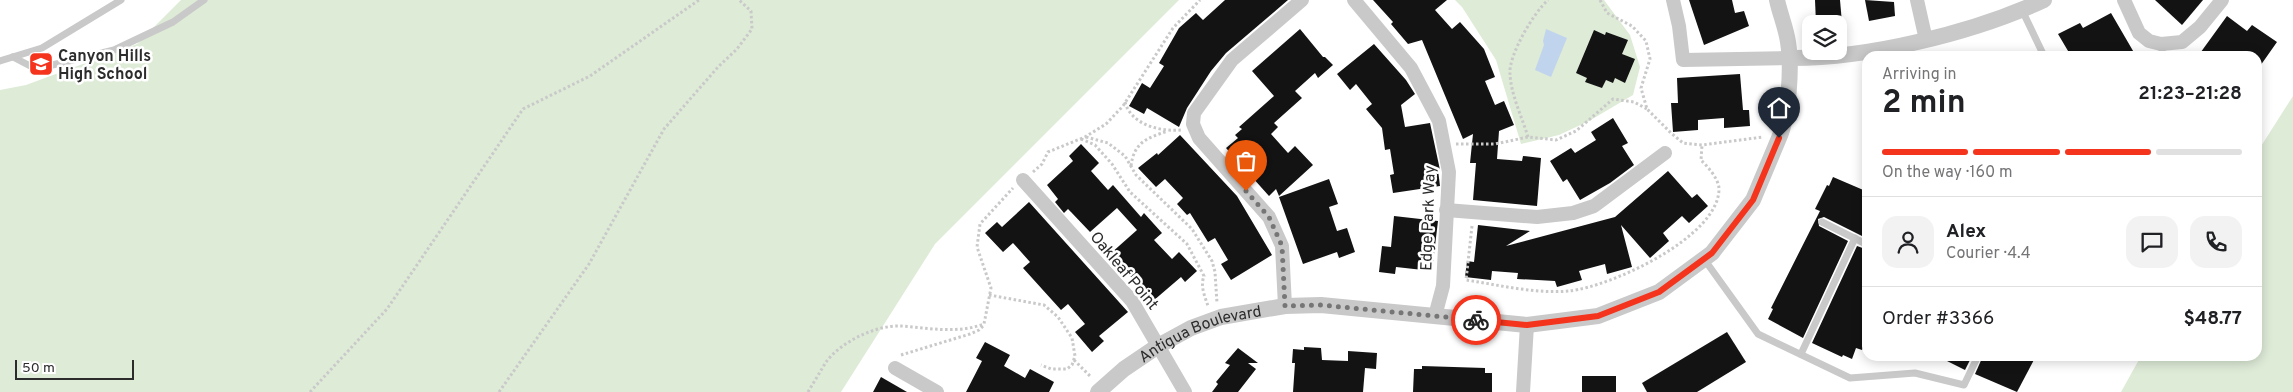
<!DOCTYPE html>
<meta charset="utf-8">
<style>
:root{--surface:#fff;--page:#f2f2f2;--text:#202124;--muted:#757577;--line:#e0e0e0;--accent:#f4341c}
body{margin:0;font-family:Overpass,sans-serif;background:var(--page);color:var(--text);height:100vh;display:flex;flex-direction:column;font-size:19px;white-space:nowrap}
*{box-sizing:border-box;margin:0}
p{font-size:16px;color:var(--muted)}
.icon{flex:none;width:28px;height:28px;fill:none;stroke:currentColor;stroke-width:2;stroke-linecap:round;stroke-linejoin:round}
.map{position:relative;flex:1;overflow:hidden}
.drawer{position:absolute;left:1862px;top:51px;width:400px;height:310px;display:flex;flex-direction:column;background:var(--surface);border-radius:15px;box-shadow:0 2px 12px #0003}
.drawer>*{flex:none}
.fabs{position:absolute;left:1802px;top:15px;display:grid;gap:10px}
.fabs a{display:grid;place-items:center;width:45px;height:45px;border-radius:10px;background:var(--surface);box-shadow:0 2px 12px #0003;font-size:25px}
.scale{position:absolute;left:15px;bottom:12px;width:119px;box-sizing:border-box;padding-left:5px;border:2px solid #2c2c2c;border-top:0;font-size:14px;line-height:18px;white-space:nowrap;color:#2c2c2c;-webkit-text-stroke:4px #fff;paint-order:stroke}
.pin{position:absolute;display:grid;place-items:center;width:42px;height:42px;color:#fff;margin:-51px -21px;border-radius:50% 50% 50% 0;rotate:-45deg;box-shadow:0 0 5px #0007}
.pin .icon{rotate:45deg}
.courier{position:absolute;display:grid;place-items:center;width:50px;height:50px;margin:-25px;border:4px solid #f4341c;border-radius:50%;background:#fff;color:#222;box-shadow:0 1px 6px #0007}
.overview em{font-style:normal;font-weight:700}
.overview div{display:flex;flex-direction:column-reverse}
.overview{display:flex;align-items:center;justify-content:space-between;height:85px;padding:0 20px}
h1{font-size:32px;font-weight:700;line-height:38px}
.bar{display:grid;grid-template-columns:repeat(4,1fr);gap:8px 5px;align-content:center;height:60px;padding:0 20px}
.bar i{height:6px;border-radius:4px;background:var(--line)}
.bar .current{background:var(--accent)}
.bar p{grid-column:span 4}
.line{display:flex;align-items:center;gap:12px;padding:0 20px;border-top:1px solid var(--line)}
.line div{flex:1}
.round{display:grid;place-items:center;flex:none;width:52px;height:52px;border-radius:15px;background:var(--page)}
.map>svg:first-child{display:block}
</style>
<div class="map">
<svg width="2293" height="392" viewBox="0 0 2293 392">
<rect width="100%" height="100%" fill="#fff"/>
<g fill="#deebd7">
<polygon points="181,0 1179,0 935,244 841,392 0,392 0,90 26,85 137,44"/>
<polygon points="1455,0 1604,0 1630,35 1640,67 1633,95 1589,121 1559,135 1521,144 1496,60 1462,7"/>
<polygon points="2293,96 2293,392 2121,392 2141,356 2258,356 2258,151"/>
</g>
<polygon fill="#c1d4ed" points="1546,29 1567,38 1551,77 1535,70 1544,45 1543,41"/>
<g fill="#131313">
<polygon points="1225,0 1288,0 1226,53 1211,71 1187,108 1179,127 1147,108 1144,114 1129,106 1142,83 1150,88 1164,66 1159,63 1179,28 1196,13 1203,20"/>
<polygon points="1373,0 1447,0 1435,10 1452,29 1460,22 1484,49 1495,77 1485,81 1495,105 1504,101 1514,125 1499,131 1497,159 1522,161 1523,156 1541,158 1537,206 1473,200 1476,163 1470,163 1473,134 1463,139 1422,40 1408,44 1391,24 1393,22"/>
<polygon points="1689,0 1732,0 1735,13 1744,11 1749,26 1704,45"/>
<polygon points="1815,0 1840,0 1842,23 1816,23"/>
<polygon points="1865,0 1894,2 1895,16 1869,21"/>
<polygon points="2155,0 2203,0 2182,25"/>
<polygon points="2111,13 2136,56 2087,56 2085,51 2076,56 2071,56 2058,34 2080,23 2083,28"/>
<polygon points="2227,16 2247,31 2252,25 2277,42 2258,69 2258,56 2198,56"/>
<polygon points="1300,29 1323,57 1325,57 1333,65 1318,78 1315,73 1295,91 1302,98 1274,123 1278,127 1271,134 1288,153 1295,146 1313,165 1279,196 1276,189 1269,196 1226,148 1238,138 1235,135 1242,129 1239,127 1274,96 1252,71"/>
<polygon points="1594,30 1605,35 1606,32 1628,40 1622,54 1635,59 1625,83 1615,78 1613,83 1606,80 1602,88 1585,82 1587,78 1576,73"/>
<polygon points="1374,44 1406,80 1415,94 1401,105 1405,127 1430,123 1440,170 1438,170 1440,186 1393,193 1390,175 1394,174 1390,149 1385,150 1382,128 1366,109 1372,104 1356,84 1350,90 1337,74"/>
<polygon points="1740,74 1743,110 1749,110 1750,126 1724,128 1724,118 1698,120 1698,130 1673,132 1671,103 1678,103 1677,78"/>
<polygon points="1613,118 1628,143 1622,146 1634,165 1610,183 1580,200 1567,179 1563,182 1550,161 1571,148 1575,153 1596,140 1591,132"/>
<polygon points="1180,135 1237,196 1272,255 1231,280 1221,264 1228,260 1215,238 1208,242 1190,213 1187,215 1177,204 1183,198 1165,179 1156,187 1138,168 1157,153 1158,155"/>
<polygon points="1081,144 1099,163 1091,171 1108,190 1113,185 1141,217 1144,213 1162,233 1154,240 1172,259 1179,252 1197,271 1185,282 1181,277 1153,301 1110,254 1137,230 1117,208 1090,232 1071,212 1068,209 1064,213 1055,202 1058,199 1047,185 1073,161 1069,156"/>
<polygon points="1668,171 1692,198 1697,194 1708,206 1689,223 1682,216 1663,233 1669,241 1650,258 1621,225 1632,267 1607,274 1605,264 1579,271 1582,280 1557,287 1555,281 1517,279 1518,273 1492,271 1491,280 1465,277 1467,261 1474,262 1478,225 1530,231 1506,246 1615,217"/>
<polygon points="1833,177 1868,192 1868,239 1824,217 1818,219 1819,226 1848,241 1803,338 1768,319 1773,309 1771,308 1820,211 1815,209 1827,185 1829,186"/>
<polygon points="1329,179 1338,204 1329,207 1337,231 1347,228 1355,252 1339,258 1337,252 1303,264 1279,197"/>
<polygon points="1029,202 1128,312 1099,336 1104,341 1092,352 1075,332 1085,324 1068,304 1061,310 1023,268 1030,262 1013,243 1003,252 985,233 997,222 1002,227"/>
<polygon points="1394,216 1438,221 1432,271 1396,267 1395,274 1379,272 1382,246 1391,247"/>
<polygon points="1857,246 1868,250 1868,339 1862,350 1856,348 1852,359 1843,355 1842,357 1812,343"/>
<polygon points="1727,332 1746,362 1697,392 1647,392 1642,383"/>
<polygon points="985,342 1010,355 1004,366 1025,378 1030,369 1054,382 1049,392 966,392 982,361 976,358"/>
<polygon points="1304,347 1321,348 1322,360 1348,361 1348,351 1377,353 1376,369 1365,368 1363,392 1293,392 1295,363 1292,363 1293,349 1304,350"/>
<polygon points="1238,348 1258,363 1248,363 1256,369 1238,392 1212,392 1218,384 1216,382 1230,365 1225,363"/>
<polygon points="1937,356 1972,356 1965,370"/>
<polygon points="1983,356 2036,356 2017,392 1975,374"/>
<polygon points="1422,366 1485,368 1485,373 1492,373 1492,392 1413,392 1414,369 1422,369"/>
<rect x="1582" y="376" width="34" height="16"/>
<polygon points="881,377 907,392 873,392"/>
</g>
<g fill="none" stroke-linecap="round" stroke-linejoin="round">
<g stroke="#c9c9c9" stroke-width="3" stroke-dasharray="2.5 2.5" stroke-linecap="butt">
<polyline points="1600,0 1607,13 1632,26 1646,41 1650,59 1641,88 1647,109 1671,133 1683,143 1702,145 1763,137"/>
<path d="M1125,102c6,23 36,30 56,28"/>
<polyline points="1086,137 1108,143 1125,156 1136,175 1192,229 1212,261 1215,272 1217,303"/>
<path d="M1528,137c-6,-20 -17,-42 -18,-63 -2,-18 24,-62 38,-74"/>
<path d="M1081,139l14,6 17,19 18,28 57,52 17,32c-4,10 1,21 4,30"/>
<polyline points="1456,144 1495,144 1528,137 1556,140 1576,131 1613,99 1634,102 1647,109"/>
<path d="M1131,166c3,-24 16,-28 37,-35"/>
<polyline points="1033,172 1042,164 1048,152 1085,137 1106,124 1123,106 1173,28 1200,0"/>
<path d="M1472,226l-6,54c33,5 69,14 103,11 41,-4 151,-54 150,-103 -1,-10 -11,-21 -18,-28l1,-15"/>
<polyline points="989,295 1044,305 1058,317 1072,338 1075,356 1072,365 1067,369 1051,369 1041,365"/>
<polyline points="901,355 970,334 979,330 984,325"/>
<polyline points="1074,360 1091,377"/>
<polyline points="310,392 387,309 523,109 590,76 699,0"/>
<polyline points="499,392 589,264 664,129 718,67 737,49 752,29 751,11 739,0"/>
<path d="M808,392c6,-10 12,-20 18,-30 15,-20 49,-37 75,-36 28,2 56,8 83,-2l7,-36 -14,-41 3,-23 33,-36"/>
</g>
<g stroke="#c9c9c9" stroke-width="7">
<polyline points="2022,10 2044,56"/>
<polyline points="2161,44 2163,56"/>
<polyline points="13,57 36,69 114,50 173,22 204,0"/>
<polyline points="0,61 42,48 121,0"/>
<polyline points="1822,222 1868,245"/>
<polyline points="1704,259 1758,334 1850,378 1915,373 1964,385 1978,356"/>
<polyline points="1801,354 1855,238"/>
</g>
<g stroke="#c9c9c9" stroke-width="14">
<polyline points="1354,0 1411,68 1439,121 1449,172 1443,286 1435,316"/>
<polyline points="1673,0 1679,26 1683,60 1788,58"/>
<polyline points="1917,0 1926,40"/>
<polyline points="2124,0 2139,33 2149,41 2161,44 2182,42 2200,27 2222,0"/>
<polyline points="1023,180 1132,301 1185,392"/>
<polyline points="1446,210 1537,217 1573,213 1594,206 1665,153"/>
<polyline points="1285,306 1282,246 1269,217 1199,138 1193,124 1194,113 1232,60 1302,0"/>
<polyline points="895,368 937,392"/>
<polyline points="1523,392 1527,325"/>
</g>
<g stroke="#c9c9c9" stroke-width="16">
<path d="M1788,58c78,1 185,-25 256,-58"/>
<path id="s1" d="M1098,392l26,-23 34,-23 33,-18 30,-11 64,-11 36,-1 206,20 71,-9 61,-24 53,-39 41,-53 26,-62c10,-23 13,-71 9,-96 -2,-14 -8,-28 -11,-42"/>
</g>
</g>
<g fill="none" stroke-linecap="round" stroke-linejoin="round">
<polyline stroke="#767676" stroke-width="5" stroke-dasharray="0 9" points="1246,191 1269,217 1282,246 1285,306 1321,305 1476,320"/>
<polyline stroke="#f4341c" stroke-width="6" points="1476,320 1527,325 1598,316 1659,292 1712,253 1753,200 1779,138"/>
</g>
<defs>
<symbol id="school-square" viewBox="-11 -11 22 22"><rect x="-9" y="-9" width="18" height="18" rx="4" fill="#f4341c" stroke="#fff"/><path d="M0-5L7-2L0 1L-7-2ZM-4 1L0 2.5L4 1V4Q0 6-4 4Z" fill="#fff"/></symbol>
</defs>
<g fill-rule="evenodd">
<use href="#school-square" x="27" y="50" width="28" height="28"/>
</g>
<g text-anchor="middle" stroke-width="5" stroke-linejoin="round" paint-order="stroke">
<g font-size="16" font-weight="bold" fill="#2c2c2c" stroke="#fff" text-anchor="start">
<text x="58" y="61">Canyon Hills<tspan x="58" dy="18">High School</tspan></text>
</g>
<g font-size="16" fill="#2c2c2c" stroke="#fff">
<text transform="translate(1427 218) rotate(-88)" y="6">Edge Park Way</text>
<text transform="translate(1125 270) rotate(50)" y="6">Oakleaf Point</text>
<text dy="6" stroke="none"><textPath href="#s1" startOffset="120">Antigua Boulevard</textPath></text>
</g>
</g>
</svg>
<div class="fabs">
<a><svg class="icon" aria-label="layers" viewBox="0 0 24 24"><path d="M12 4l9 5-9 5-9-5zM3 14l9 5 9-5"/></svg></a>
</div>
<div class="scale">50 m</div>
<div class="pin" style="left:1246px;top:191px;background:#ea580c"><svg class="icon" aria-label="bag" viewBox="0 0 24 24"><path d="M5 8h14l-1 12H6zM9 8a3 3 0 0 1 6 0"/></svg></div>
<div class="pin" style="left:1779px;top:138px;background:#1f2937"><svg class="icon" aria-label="home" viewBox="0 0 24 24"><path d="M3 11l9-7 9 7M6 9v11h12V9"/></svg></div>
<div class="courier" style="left:1476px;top:320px"><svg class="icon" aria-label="bike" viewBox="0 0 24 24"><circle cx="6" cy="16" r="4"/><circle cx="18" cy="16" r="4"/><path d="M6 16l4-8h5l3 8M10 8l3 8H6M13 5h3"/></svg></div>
<section class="drawer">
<div class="overview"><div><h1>2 min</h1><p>Arriving in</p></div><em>21:23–21:28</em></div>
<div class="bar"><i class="current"></i><i class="current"></i><i class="current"></i><i></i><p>On the way · 160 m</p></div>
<div class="line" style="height:90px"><a class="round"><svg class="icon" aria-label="person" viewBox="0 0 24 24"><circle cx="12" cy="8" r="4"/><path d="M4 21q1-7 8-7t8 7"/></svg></a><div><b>Alex</b><p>Courier · 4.4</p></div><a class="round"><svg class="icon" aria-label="chat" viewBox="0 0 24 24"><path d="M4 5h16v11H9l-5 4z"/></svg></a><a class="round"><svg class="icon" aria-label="phone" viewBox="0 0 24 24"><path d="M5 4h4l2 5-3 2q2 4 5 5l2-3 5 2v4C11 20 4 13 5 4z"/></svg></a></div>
<div class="line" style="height:65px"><div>Order #3366</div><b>$48.77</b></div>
</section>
</div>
